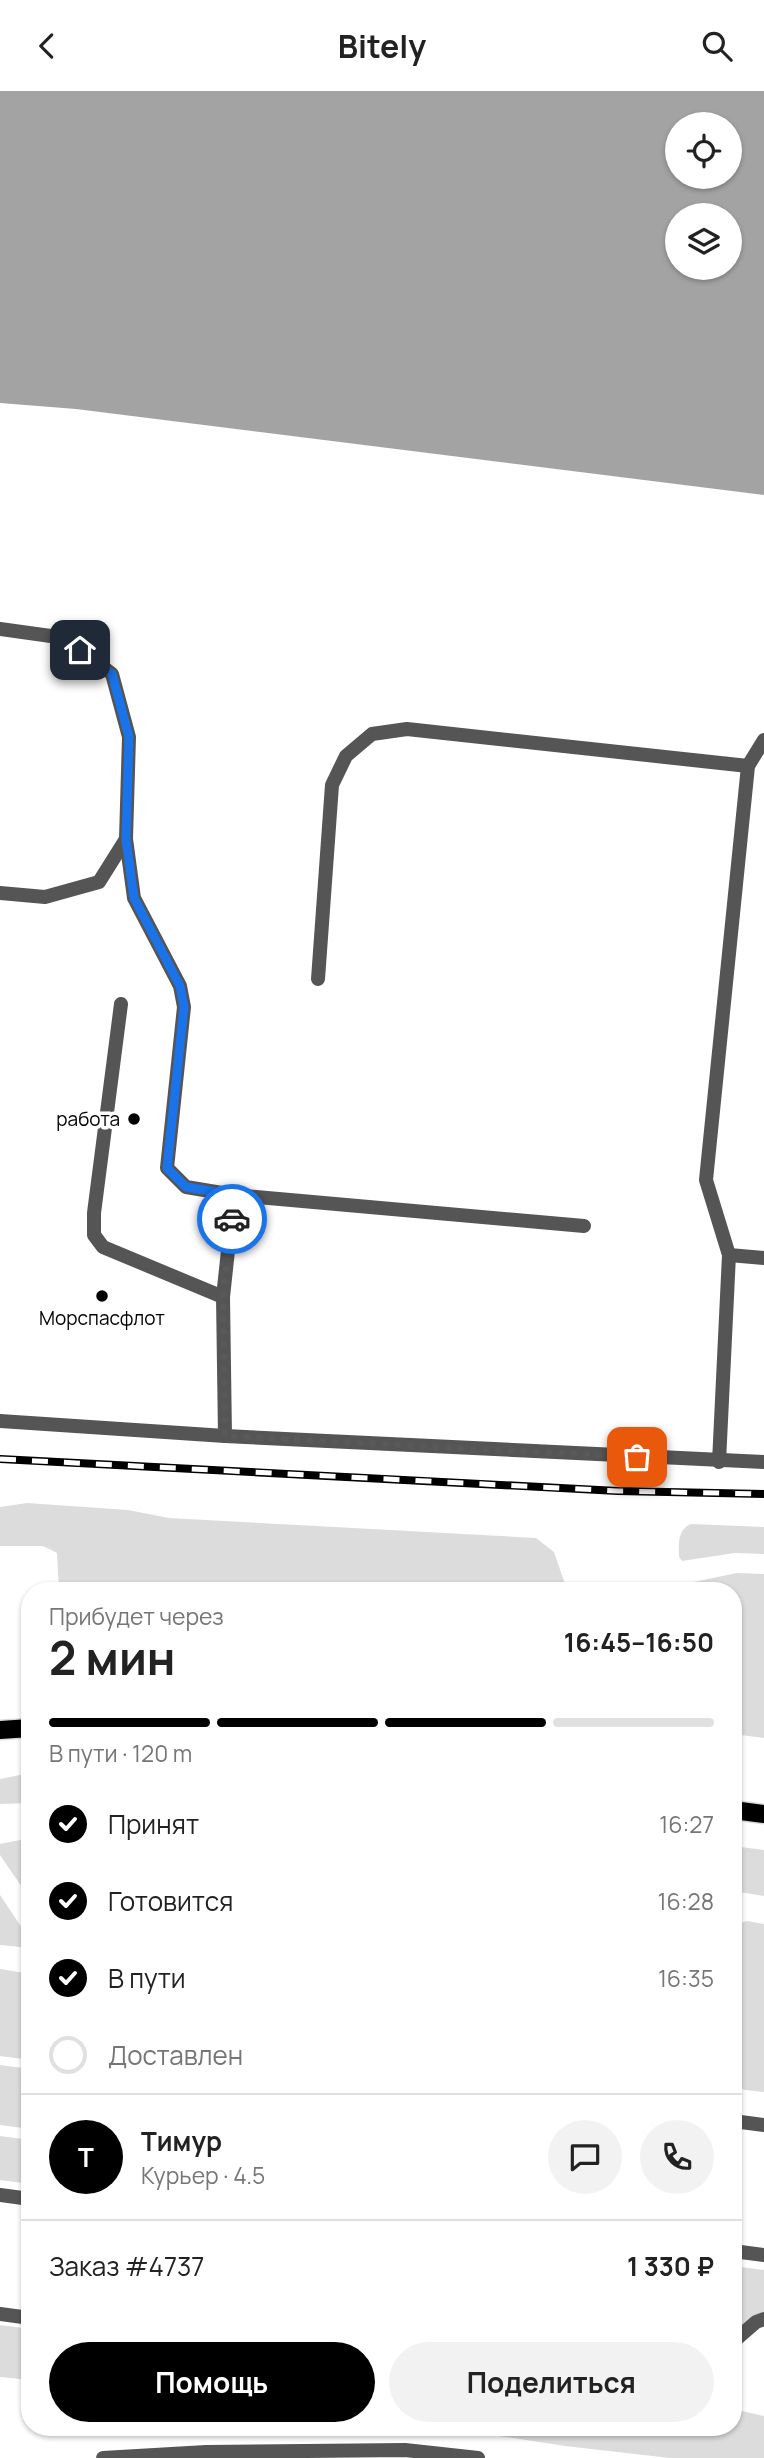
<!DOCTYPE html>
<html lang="ru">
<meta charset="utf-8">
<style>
:root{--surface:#fff;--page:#f2f2f2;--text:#222;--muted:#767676;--line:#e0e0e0;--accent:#000}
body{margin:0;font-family:Manrope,sans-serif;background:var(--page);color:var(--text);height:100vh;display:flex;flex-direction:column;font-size:26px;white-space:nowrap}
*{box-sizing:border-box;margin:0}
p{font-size:23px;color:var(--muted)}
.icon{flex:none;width:38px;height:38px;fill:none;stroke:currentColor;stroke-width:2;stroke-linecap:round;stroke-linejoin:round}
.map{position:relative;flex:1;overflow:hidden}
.side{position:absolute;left:21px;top:1491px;width:721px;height:854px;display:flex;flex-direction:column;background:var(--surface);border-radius:28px;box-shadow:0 2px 5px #0004}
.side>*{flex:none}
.controls{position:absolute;left:665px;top:21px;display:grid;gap:14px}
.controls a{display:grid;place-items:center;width:77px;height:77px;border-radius:50%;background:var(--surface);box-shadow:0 2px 5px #0004;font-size:35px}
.pin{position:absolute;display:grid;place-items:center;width:60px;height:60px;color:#fff;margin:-30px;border-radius:14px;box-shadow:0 4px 10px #0006}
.courier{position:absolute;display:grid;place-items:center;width:70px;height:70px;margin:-35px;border:5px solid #1a73e8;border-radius:50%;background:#fff;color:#222;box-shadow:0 2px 9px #0007}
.headline em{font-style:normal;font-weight:700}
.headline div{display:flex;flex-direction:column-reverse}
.headline{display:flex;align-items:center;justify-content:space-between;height:119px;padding:0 28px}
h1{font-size:46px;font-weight:700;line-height:52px}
.bar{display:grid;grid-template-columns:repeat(4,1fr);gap:10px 7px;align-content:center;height:84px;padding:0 28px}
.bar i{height:9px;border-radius:5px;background:var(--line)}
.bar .selected{background:var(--accent)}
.bar p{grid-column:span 4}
.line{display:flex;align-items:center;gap:18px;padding:0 28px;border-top:2px solid var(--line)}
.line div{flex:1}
.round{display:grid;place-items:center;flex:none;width:74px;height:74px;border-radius:37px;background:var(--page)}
ol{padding:0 28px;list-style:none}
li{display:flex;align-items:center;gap:21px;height:77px}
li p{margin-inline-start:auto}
li .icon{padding:7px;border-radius:50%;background:var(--accent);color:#fff;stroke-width:4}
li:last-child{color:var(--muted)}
li i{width:38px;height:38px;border:4px solid var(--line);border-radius:50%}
.cta{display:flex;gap:14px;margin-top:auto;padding:14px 28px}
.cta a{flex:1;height:80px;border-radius:42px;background:var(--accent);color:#fff;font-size:28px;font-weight:700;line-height:80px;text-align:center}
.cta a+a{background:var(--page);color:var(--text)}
header{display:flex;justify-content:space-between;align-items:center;height:91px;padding:0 28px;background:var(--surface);font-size:32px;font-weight:700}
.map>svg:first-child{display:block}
</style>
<header><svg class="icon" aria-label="back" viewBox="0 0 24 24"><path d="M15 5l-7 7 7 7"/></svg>Bitely<svg class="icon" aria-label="search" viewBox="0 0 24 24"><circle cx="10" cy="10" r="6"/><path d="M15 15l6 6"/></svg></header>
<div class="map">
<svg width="764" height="2367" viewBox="0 0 764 2367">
<rect width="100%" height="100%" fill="#fff"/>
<g fill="#dcdcdc">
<polygon points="27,1412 128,1419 169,1427 536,1447 554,1461 566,1496 573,1500 59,1500 57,1462 43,1455 0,1455 0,1416"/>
<path d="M691,1433l73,3v27l-29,-1 -53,8 -3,-4c0,-13 -2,-27 12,-33z"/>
<polygon points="737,1482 764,1483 764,1647 733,1643 733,1500 664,1500 679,1494"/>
<polygon points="30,1682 30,1712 0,1713 0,1688"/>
<polygon points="30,1747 30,1808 0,1764 0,1753"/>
<polygon points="733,1755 764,1759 764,1805 733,1800"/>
<polygon points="0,1804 30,1849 30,1857 0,1854"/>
<polygon points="747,1830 764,1833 764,2001 745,1999 733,1994 733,1834"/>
<polygon points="0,1878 30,1883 30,1969 0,1965"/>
<polygon points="0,1974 30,1978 30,2038 0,2034"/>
<polygon points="0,2045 30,2049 30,2093 0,2089"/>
<polygon points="733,2175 764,2179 764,2228 733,2237"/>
<polygon points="0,2234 30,2238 30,2289 0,2286"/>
<polygon points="733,2318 764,2325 764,2367 670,2367 565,2355 440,2336 733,2336"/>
</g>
<path fill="#a3a3a3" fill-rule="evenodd" d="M0,0h764v404l-688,-86 -76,-6zM677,33h53v53h-53zM677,124h53v53h-53z"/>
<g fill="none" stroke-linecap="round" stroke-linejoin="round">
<defs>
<g id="primary">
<polyline points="0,1639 30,1637"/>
<polyline points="733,1719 764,1723"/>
</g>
</defs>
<use href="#primary" stroke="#dbdbdb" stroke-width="21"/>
<g stroke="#555" stroke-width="14">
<polyline points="0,538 65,547 112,583 129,646 126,748 134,807 180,895 184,916 167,1077 186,1096 234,1104 223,1206 225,1345"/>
<polyline points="0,802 45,806 99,791 126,748"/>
<polyline points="318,888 332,694 346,665 372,643 407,638 748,675"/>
<polyline points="121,913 94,1122 94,1144 103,1156 223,1206"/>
<polyline points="234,1104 584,1135"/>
<polyline points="729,1164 764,1167"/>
<polyline points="719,1371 729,1164 706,1089 748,675 764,649"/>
<polyline points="733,2030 764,2034"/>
<polyline points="0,2104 30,2108"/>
<polyline points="733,2160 764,2164"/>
<polyline points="0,2223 30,2227"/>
<polyline points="733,2251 756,2231 764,2228"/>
<polyline points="103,2367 206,2361 405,2359 478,2367"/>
</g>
<polyline stroke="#555" stroke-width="14" points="0,1330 225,1345 764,1371"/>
<use href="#primary" stroke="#000" stroke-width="18"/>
<defs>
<polyline id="rail" points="0,1368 618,1400 764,1403"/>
</defs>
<use href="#rail" stroke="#000" stroke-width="8"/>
<use href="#rail" stroke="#fff" stroke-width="5" stroke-dasharray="16" stroke-linecap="butt"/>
</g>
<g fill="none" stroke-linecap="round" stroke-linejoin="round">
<polyline stroke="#595959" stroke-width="7" stroke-dasharray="0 12.6" points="232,1128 223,1206 225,1345 637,1366"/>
<polyline stroke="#1a73e8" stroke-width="9" points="80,559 112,583 129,646 126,748 134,807 180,895 184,916 167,1077 186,1096 234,1104 232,1128"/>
</g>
<g fill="#000" stroke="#fff" stroke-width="2.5">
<circle cx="134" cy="1028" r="7"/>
<circle cx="102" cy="1205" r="7"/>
</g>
<g text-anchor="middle" stroke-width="7" stroke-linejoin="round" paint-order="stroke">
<g font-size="19" fill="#000" stroke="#fff" text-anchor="end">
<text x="120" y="1035">работа</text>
<text x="102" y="1234" text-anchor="middle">Морспасфлот</text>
</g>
</g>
</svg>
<div class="controls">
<a><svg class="icon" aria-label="locate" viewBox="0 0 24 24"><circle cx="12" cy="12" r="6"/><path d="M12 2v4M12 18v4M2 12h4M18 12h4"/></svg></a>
<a><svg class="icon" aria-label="layers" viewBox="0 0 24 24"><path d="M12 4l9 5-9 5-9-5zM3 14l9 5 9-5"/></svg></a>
</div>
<div class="pin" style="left:637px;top:1366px;background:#ea580c"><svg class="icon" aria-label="bag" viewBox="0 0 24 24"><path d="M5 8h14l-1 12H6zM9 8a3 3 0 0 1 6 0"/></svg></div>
<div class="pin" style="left:80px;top:559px;background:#1f2937"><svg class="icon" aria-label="home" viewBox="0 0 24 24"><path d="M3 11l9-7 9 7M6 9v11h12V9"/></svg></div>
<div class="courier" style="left:232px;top:1128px"><svg class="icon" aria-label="car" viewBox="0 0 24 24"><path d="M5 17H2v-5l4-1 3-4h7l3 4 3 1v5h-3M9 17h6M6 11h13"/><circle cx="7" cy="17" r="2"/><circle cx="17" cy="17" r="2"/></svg></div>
<section class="side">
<div class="headline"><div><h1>2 мин</h1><p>Прибудет через</p></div><em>16:45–16:50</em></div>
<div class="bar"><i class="selected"></i><i class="selected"></i><i class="selected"></i><i></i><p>В пути · 120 m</p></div>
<ol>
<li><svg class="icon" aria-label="check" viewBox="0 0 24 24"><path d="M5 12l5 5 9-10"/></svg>Принят<p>16:27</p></li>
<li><svg class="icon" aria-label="check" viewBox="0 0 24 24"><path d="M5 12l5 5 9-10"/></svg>Готовится<p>16:28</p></li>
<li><svg class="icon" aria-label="check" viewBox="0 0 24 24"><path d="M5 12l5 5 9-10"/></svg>В пути<p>16:35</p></li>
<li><i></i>Доставлен</li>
</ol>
<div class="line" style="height:126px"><b class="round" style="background:var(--accent);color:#fff">Т</b><div><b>Тимур</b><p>Курьер · 4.5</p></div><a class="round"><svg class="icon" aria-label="chat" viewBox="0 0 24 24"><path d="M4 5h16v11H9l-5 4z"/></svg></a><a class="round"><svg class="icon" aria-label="phone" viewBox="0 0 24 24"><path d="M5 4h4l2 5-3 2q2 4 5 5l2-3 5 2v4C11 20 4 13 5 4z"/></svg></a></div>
<div class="line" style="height:91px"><div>Заказ #4737</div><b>1 330 ₽</b></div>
<div class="cta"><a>Помощь</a><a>Поделиться</a></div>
</section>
</div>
